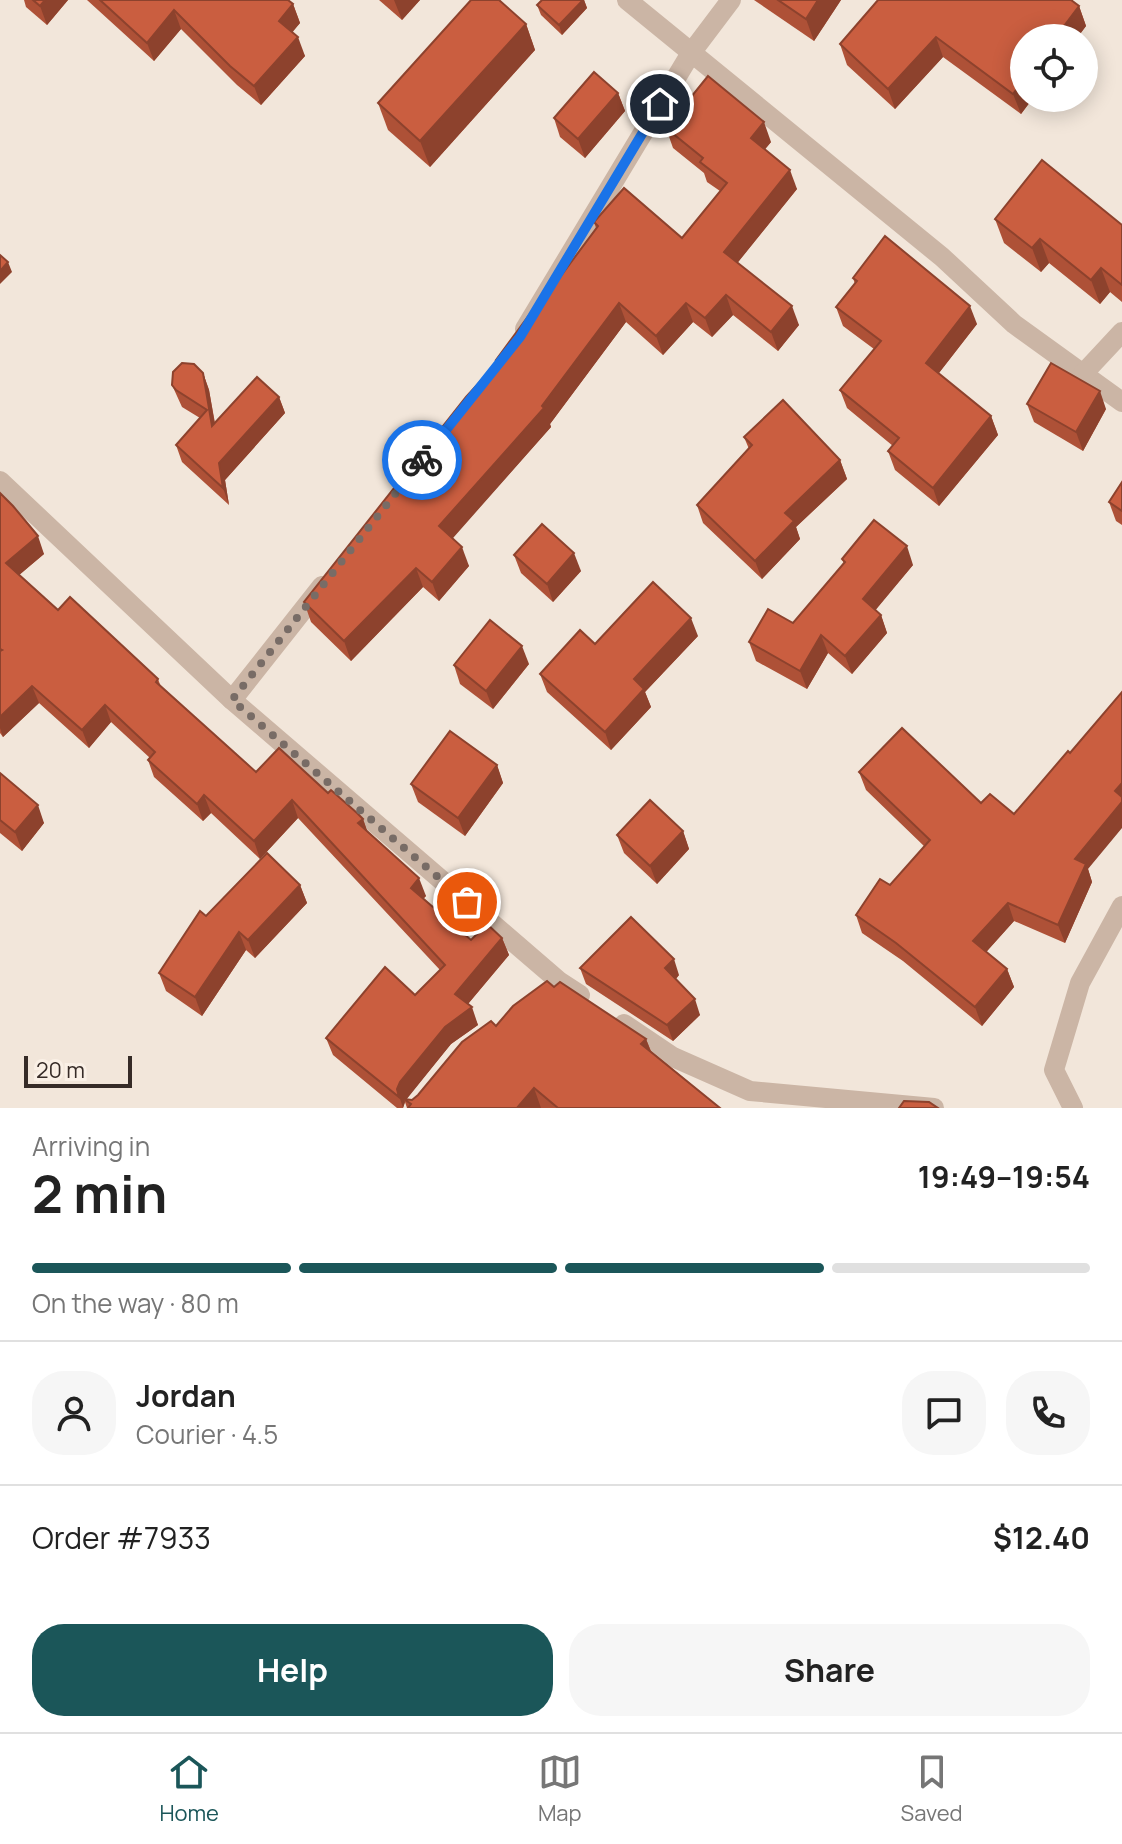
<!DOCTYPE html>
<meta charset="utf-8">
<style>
:root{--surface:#fff;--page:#f6f6f6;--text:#222;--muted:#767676;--line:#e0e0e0;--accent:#1b5659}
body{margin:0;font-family:Manrope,sans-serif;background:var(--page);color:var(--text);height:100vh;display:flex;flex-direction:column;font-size:30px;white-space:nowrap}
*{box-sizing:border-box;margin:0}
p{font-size:26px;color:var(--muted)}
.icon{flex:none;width:44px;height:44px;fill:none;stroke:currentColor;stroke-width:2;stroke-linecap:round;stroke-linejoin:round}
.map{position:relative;height:1108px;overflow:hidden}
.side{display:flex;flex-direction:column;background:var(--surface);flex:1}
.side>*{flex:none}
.controls{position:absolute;left:1010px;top:24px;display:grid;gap:16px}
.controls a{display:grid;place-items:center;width:88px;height:88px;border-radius:50%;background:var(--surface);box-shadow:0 4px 20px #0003;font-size:40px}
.scale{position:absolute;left:24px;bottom:20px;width:108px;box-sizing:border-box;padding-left:8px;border:4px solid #362b27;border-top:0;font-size:22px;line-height:28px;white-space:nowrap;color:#362b27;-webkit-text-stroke:6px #faf0e6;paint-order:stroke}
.pin{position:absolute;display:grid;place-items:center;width:68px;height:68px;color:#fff;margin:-34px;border:4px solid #fff;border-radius:50%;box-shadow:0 2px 8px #0007}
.courier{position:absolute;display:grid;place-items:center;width:80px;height:80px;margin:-40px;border:6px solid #1a73e8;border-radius:50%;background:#fff;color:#222;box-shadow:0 2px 10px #0007}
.summary em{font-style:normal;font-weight:700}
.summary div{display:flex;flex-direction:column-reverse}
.summary{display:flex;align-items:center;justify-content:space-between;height:136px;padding:0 32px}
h1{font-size:52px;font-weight:700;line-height:60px}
.bar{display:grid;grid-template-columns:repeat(4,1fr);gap:12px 8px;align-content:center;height:96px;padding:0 32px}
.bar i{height:10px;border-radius:6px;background:var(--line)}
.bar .active{background:var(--accent)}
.bar p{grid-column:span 4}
.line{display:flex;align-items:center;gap:20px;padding:0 32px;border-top:2px solid var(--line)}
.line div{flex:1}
.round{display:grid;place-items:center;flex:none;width:84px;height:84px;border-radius:32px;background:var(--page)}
.action{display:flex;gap:16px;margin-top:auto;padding:16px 32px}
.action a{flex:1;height:92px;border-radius:32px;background:var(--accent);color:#fff;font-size:32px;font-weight:700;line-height:92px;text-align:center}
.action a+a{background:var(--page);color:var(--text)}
.menu{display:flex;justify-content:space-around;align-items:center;height:112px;border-top:2px solid var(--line);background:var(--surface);font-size:22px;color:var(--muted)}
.menu a{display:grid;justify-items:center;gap:4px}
.menu .active{color:var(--accent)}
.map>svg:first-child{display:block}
</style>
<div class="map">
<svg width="1122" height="1108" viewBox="0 0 1122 1108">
<rect width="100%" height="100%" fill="#f2e6da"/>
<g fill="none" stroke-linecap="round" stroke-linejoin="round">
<g stroke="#cbb5a5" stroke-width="20">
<polyline points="627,0 942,257 1014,324 1122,402"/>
<polyline points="525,329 691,53 731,0"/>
<polyline points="1082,375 1122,332"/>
<polyline points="0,481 232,700 560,982 580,995"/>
<polyline points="232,700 322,586"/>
<polyline points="624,1024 673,1057 750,1091 934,1108"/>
<polyline points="1073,1108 1054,1070 1080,983 1122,906"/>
</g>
</g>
<g fill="#ae5137">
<polygon points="24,0 68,0 47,25 26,7"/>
<polygon points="87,0 288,0 293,4 300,23 292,32 305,56 261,105 237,85 181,29 154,61"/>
<polygon points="379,0 420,0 402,20"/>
<polygon points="542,0 584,0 587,8 562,35 541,15 537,5"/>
<polygon points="754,0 841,0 814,41"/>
<polygon points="1079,6 1086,26 1077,38 1024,38 1024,98 1033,98 1021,114 943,57 895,109 847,65 840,44"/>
<polygon points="526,24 535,50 430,167 388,130 378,103"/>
<polygon points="618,93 625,111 585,158 560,137 554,118"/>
<polygon points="666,128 771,142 765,149 797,189 737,263 799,325 778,351 733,315 712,337 693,322 663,355 626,322 550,424 551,427 452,538 469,566 439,601 423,587 351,661 311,622 304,602 497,362 496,360 537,308 596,228 594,222 682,238 720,191 707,182 704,173 673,148"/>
<polygon points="995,219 1122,225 1122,302 1110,292 1100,304 1049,263 1041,272 1004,243"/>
<polygon points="853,278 977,324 938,374 991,416 998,435 939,506 895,470 888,451 893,446 847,408 840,390 874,349 843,326 836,307 855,284"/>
<polygon points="203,373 209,390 215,423 279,397 285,413 225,480 229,505 182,462 176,445 200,418 182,407 172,385"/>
<polygon points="1027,404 1106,409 1083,451 1034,422"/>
<polygon points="744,437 840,460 847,479 796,527 800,539 762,579 703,523 697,505 749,449"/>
<polygon points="1122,482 1122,525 1116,521 1109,502"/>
<polygon points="0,493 44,554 19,575 58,610 158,679 161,687 256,772 328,793 363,819 367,831 426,896 423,899 471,940 502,938 509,955 468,1004 478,1025 451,1044 406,1099 412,1100 418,1095 496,1026 554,987 646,1039 651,1051 720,1108 407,1108 405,1102 403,1108 397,1108 333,1055 326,1038 415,995 440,970 298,818 260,859 211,813 203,821 154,777 148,760 150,758 111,722 89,748 39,703 3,737 0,733"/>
<polygon points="514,555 581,571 553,602 521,573"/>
<polygon points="842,559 913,565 875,610 881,615 887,633 852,674 828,653 807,689 756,661 749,642 793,623 844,564"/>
<polygon points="698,636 645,692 651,707 611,750 547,692 540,674 595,644"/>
<polygon points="529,664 493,709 460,684 454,665"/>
<polygon points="1070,753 1088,869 1092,882 1065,943 1014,921 986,952 1007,969 1014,987 982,1026 903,961 862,933 856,915 890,885 925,847 866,790 859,772 981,803 1014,814"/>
<polygon points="497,765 503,783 465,836 418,802 411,784"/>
<polygon points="0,773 44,823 22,851 0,833"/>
<polygon points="683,831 689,849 657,884 624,853 617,835"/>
<polygon points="300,885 307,903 255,958 246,950 202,1016 166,991 159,973 206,916"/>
<polygon points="580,968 679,975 676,979 700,1015 673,1041 586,984"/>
</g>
<g fill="#8d422d">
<polygon points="45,0 68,0 47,25 40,6"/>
<polygon points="394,0 420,0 402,20"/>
<polygon points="583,0 584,0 587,8 562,35 559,25"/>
<polygon points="818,0 841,0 814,41 806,19"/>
<polygon points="293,4 300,23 286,40 279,21"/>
<polygon points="1079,6 1086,26 1077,38 1055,38"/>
<polygon points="174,10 181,29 154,61 147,43"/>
<polygon points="526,24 535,50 430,167 420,141"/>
<polygon points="298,37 305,56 261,105 254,86"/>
<polygon points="936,37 943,57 895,109 888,89"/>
<polygon points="1024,79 1024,98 1033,98 1021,114 1013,94"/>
<polygon points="618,93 625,111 585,158 578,139"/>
<polygon points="764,122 771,142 758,158 751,138"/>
<polygon points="790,170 797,189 731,271 724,252"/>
<polygon points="1040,239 1049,263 1041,272 1032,248"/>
<polygon points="8,262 12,272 0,284 0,271"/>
<polygon points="1101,268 1110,292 1100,304 1091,280"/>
<polygon points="726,295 733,315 712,337 705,318"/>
<polygon points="619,303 626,322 550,424 551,427 446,546 439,526 542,406"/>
<polygon points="686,303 693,322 663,355 656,336"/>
<polygon points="792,306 799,325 778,351 771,332"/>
<polygon points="970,306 977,324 932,382 926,363"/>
<polygon points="203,373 209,390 218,443 212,426"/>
<polygon points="1100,391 1106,409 1083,451 1076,432"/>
<polygon points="279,397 285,413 225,480 229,505 223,488 219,463"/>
<polygon points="991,416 998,435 939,506 933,488"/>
<polygon points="840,460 847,479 796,527 800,539 762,579 755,561 785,513"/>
<polygon points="38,536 44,554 12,581 6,563"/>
<polygon points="907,546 913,565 869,618 863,599"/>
<polygon points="462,547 469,566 439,601 432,582"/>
<polygon points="574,553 581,571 553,602 547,584"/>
<polygon points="416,568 423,587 351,661 344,641"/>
<polygon points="881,615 887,633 852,674 845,656"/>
<polygon points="691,618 698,636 645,692 651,707 611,750 605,732 634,679"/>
<polygon points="821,635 828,653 807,689 800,671"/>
<polygon points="522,646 529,664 493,709 486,691"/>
<polygon points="32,686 39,703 3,737 0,728 0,717"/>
<polygon points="105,705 111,722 89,748 82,730"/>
<polygon points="497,765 503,783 465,836 458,818"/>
<polygon points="1122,783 1122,828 1088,869 1092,882 1065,943 1058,925 1075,859 1115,791"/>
<polygon points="204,795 211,813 203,821 197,804"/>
<polygon points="292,800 298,818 260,859 254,841"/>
<polygon points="38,805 44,823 22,851 15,832"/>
<polygon points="363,819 369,836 358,823"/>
<polygon points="683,831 689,849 657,884 650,866"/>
<polygon points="419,878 426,896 417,905 411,888"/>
<polygon points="300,885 307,903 255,958 248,940"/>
<polygon points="1008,903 1014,921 980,959 973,941"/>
<polygon points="239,932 246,950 202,1016 195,997"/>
<polygon points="502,938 509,955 462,1011 455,994"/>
<polygon points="674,959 679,975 671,984 665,968"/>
<polygon points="1007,969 1014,987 982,1026 975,1007"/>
<polygon points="695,999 700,1015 673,1041 667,1025"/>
<polygon points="472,1007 478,1025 451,1044 406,1100 404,1099 405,1102 403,1108 397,1089 400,1082 445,1027"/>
<polygon points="646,1039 654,1060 641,1044"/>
<polygon points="534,1088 541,1108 517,1108"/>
</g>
<g fill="#ca5e40" stroke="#8d422d" stroke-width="2">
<polygon points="33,0 45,0 40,6"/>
<polygon points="100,0 288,0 293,4 279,21 298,37 254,86 230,66 174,10 147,43"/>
<polygon points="471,0 499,0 526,24 420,141 378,103"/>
<polygon points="542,0 583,0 559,25 537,5"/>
<polygon points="778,0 818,0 806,19"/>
<polygon points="878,0 1071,0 1079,6 1055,38 1024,38 1024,79 1013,94 936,37 888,89 840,44"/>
<polygon points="594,72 618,93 578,139 554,118"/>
<polygon points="708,76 764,122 751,138 790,170 724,252 792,306 771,332 726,295 705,318 686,303 656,336 619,303 542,406 544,408 439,526 462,547 432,582 416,568 344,641 304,602 466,397 499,361 496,360 535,307 537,308 598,226 594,222 624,188 682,238 727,183 700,162 703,158 666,128"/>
<polygon points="1042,160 1122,225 1122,285 1101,268 1091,280 1040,239 1032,248 995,219"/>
<polygon points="885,236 970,306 926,363 991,416 933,488 888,451 899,438 840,390 881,341 836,307 857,281 853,278"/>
<polygon points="0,255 8,262 0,271"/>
<polygon points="182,363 194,364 203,373 212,426 257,377 279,397 219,463 223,488 176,445 207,410 176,390 172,385 173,372"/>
<polygon points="1051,363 1100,391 1076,432 1027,404"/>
<polygon points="783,400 840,460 785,513 794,521 755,561 697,505 752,445 744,437"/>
<polygon points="1122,482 1122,511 1109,502"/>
<polygon points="0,493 13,506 38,536 6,563 58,610 70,597 158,679 156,682 256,772 279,748 328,793 331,790 357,813 363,819 358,823 419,878 411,888 471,940 487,924 502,938 455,994 472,1007 445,1027 400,1082 397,1089 399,1097 326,1038 385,967 415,995 445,965 292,800 254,841 204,795 197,804 148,760 155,752 105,705 82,730 32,686 0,717 0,651 2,650 0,649"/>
<polygon points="874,520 907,546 863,599 881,615 845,656 821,635 800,671 749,642 768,609 793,623 845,562 842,559"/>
<polygon points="542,524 574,553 547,584 514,555"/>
<polygon points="653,582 691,618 634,679 644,689 605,732 540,674 580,630 595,644"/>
<polygon points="490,620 522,646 486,691 454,665"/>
<polygon points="1122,692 1122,783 1115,791 1122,797 1122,802 1075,859 1086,864 1058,925 1008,903 973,941 1007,969 975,1007 896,943 856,915 880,879 890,885 930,840 859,772 902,728 981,803 990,794 1014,814 1068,751 1070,753"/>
<polygon points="450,731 497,765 458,818 411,784"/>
<polygon points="0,773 38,805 15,832 0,820"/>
<polygon points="650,800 683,831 650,866 617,835"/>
<polygon points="267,853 300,885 248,940 239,932 195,997 159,973 200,911 206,916"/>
<polygon points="631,917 674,959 665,968 695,999 667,1025 580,968"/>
<polygon points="547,981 554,987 560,982 646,1039 641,1044 720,1108 558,1108 534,1088 517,1108 408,1108 411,1104 404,1099 412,1100 418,1095 462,1042 491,1021 496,1026 513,1006"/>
<polygon points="904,1101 929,1102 938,1108 899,1108"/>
</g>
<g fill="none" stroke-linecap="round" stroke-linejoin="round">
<polyline stroke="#786c66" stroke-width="8" stroke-dasharray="0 14.4" points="422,460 232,700 467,902"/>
<polyline stroke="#1a73e8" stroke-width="10" points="422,460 520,337 660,104"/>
</g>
</svg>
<div class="controls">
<a><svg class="icon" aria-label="locate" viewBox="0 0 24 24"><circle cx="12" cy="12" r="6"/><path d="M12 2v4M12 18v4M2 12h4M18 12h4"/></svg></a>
</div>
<div class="scale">20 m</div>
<div class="pin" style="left:467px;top:902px;background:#ea580c"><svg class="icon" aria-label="bag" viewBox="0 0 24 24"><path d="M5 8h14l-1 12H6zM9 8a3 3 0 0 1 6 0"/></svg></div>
<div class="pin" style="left:660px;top:104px;background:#1f2937"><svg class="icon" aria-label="home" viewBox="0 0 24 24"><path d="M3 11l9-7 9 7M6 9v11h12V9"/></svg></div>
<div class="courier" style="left:422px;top:460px"><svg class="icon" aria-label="bike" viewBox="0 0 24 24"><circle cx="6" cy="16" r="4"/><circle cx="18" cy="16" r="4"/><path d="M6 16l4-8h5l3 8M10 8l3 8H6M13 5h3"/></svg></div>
</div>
<section class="side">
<div class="summary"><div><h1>2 min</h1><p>Arriving in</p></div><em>19:49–19:54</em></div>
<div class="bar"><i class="active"></i><i class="active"></i><i class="active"></i><i></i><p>On the way · 80 m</p></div>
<div class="line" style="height:144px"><a class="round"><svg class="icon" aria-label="person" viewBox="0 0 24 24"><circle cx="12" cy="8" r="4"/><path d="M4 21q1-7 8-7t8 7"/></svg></a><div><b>Jordan</b><p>Courier · 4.5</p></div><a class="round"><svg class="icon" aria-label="chat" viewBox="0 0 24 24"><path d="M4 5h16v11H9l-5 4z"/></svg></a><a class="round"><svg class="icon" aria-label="phone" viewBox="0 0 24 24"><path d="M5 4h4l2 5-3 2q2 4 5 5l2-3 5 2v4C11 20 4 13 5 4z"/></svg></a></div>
<div class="line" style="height:104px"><div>Order #7933</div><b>$12.40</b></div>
<div class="action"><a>Help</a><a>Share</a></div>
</section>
<nav class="menu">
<a class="active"><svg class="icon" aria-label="home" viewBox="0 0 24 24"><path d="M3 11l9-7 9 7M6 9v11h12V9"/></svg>Home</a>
<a><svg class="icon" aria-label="map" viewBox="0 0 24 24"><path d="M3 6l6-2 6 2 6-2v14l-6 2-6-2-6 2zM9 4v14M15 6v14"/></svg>Map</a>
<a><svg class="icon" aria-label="saved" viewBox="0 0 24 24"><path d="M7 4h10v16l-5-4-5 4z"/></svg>Saved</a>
</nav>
